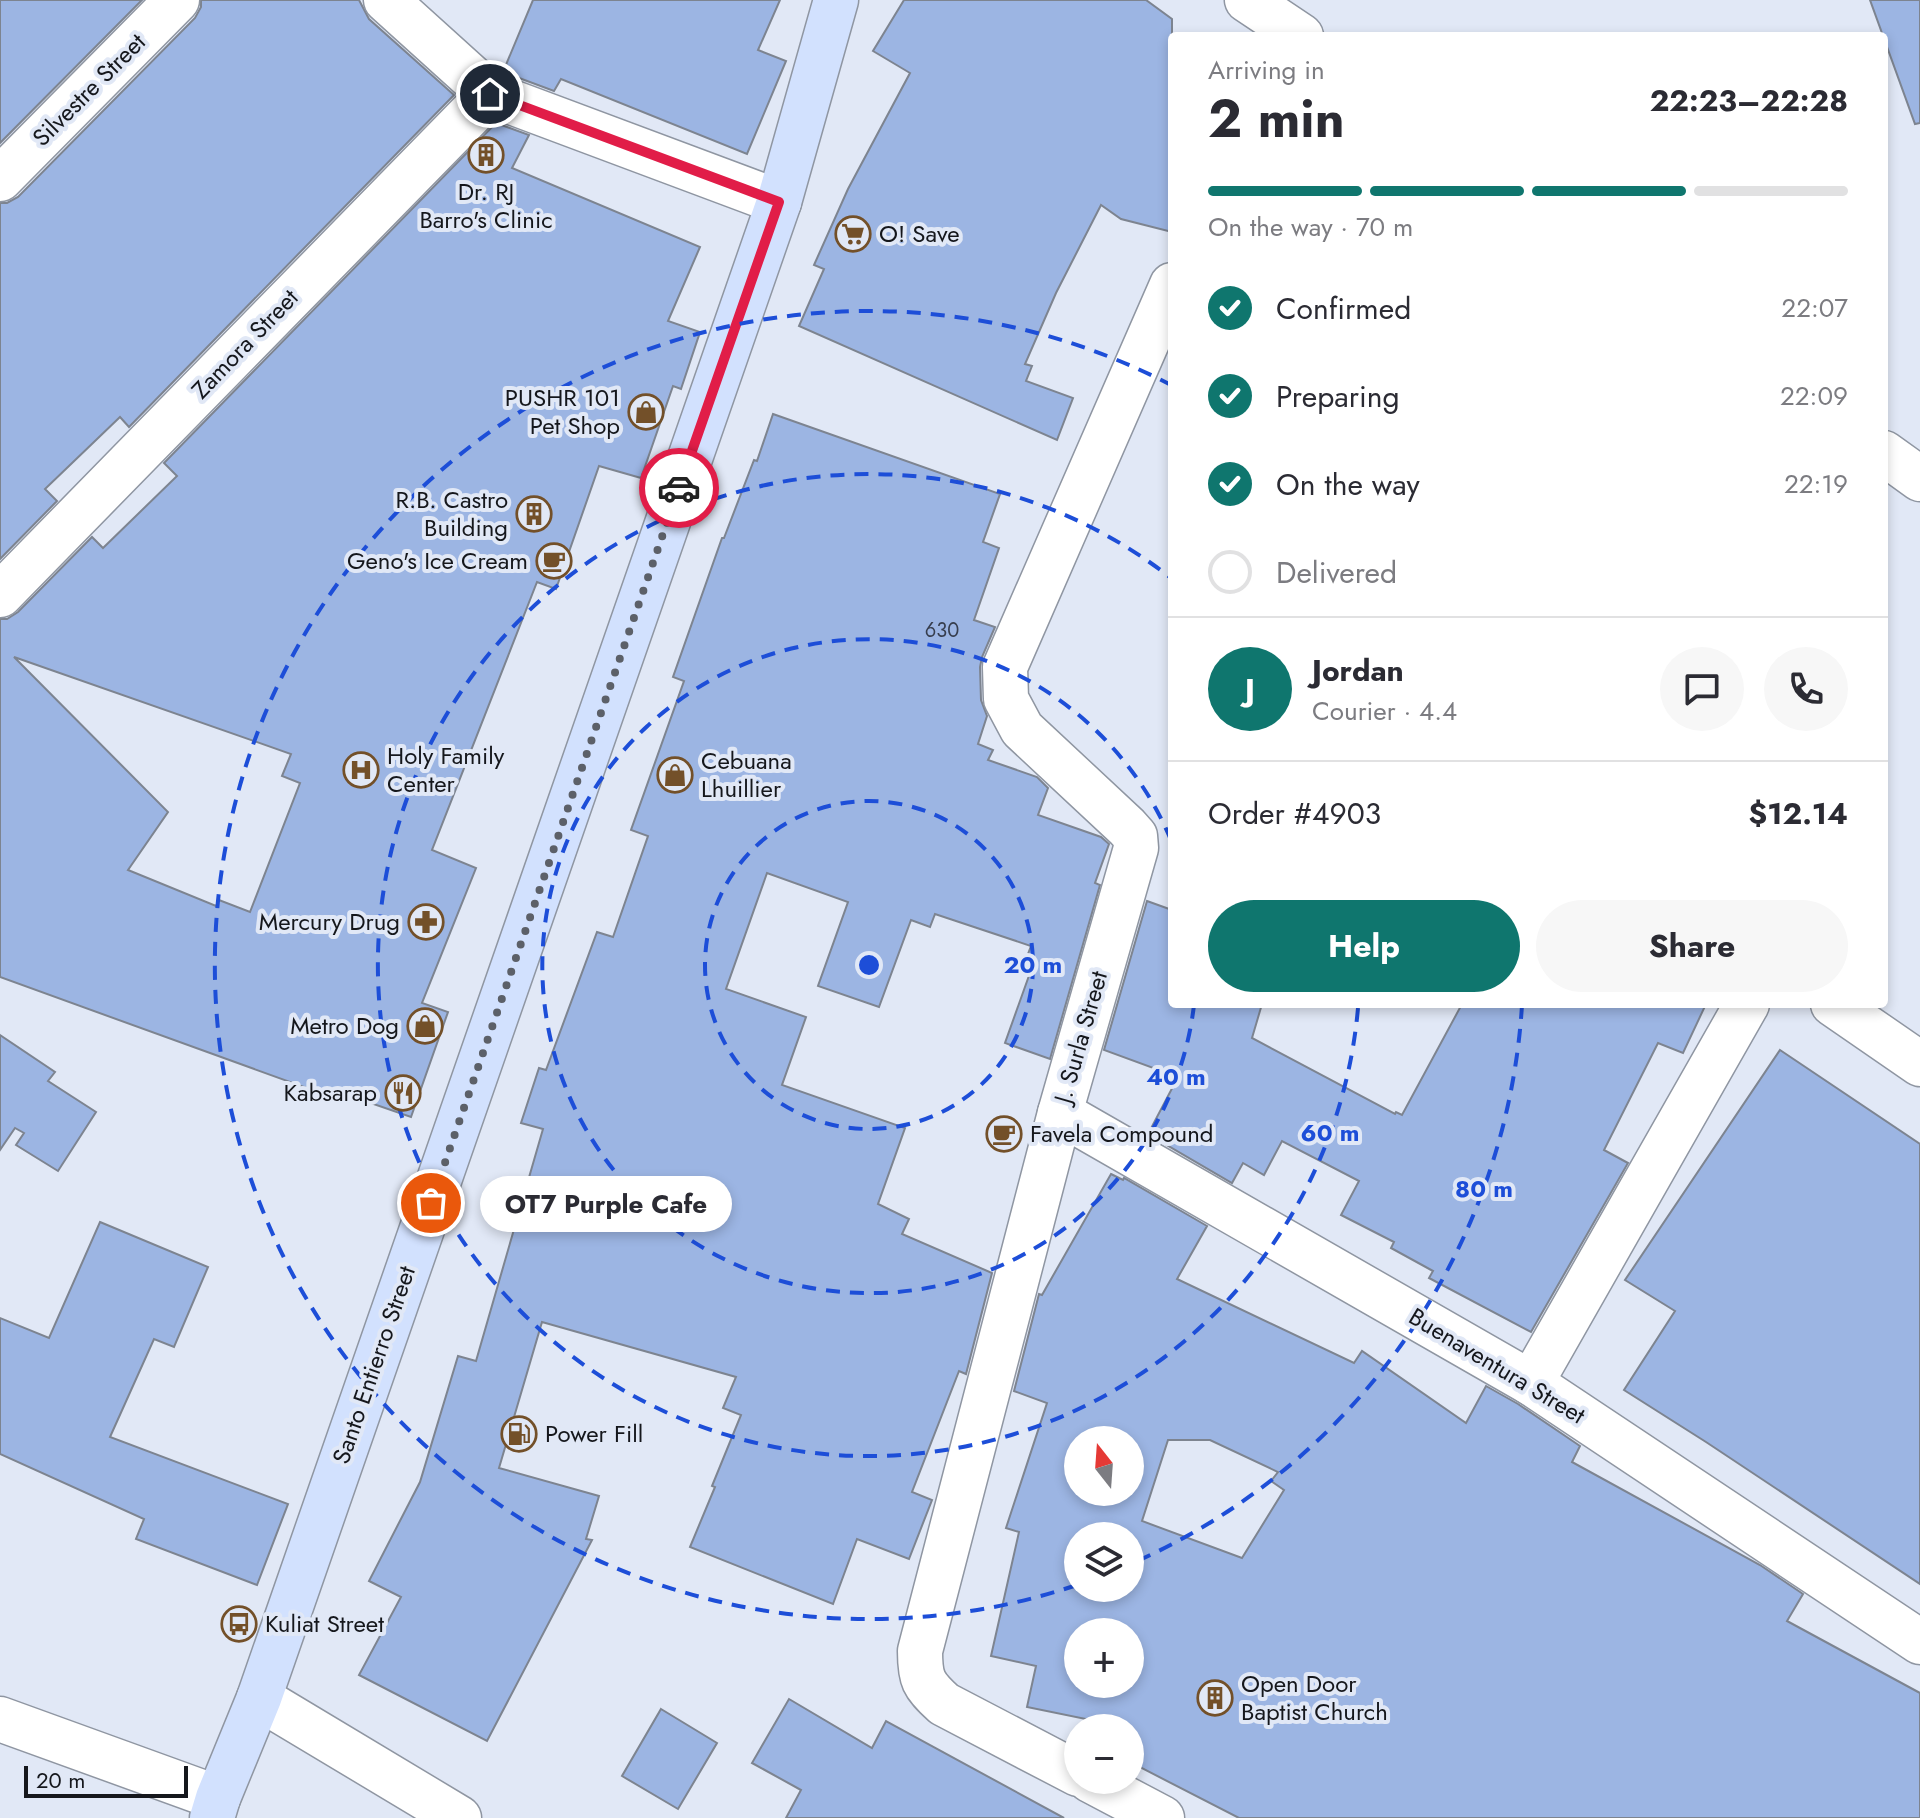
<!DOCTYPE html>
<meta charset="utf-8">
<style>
:root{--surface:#fff;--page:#f7f7f7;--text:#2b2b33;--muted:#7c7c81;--line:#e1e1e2;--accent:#0f766e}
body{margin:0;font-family:Jost,sans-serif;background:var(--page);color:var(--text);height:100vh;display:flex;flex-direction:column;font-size:30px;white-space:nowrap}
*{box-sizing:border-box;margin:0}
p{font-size:26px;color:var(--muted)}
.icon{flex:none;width:44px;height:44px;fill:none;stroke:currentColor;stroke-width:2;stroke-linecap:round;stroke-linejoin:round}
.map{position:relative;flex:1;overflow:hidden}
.panel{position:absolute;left:1168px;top:32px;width:720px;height:976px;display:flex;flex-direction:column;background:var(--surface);border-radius:8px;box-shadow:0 4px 12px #0003}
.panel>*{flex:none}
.needle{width:52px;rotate:343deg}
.fabs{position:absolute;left:1064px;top:1426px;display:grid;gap:16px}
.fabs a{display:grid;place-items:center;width:80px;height:80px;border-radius:50%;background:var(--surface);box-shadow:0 4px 12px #0003;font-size:40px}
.scale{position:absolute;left:24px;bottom:20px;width:164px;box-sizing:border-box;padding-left:8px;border:4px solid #15171c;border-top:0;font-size:22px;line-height:28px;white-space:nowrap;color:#15171c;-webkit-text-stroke:6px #e1e8f6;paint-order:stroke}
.pin{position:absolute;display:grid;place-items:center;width:68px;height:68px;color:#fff;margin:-34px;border:4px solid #fff;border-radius:50%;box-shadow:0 2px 8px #0007}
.courier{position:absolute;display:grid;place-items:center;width:80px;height:80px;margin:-40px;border:6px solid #e11d48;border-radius:50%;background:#fff;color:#222;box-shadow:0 2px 10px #0007}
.bubble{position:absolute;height:56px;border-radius:28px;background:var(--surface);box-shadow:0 4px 12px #0003;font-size:26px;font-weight:700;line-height:56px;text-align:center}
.head em{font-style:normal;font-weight:700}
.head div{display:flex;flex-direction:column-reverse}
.head{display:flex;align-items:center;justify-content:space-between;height:136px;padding:0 40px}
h1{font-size:52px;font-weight:700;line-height:60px}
.bar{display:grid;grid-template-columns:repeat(4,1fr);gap:12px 8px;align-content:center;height:96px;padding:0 40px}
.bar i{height:10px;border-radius:6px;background:var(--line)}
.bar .active{background:var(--accent)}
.bar p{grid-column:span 4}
.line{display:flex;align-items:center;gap:20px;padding:0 40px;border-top:2px solid var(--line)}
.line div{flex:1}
.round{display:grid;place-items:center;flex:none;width:84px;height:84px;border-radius:42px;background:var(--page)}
ol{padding:0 40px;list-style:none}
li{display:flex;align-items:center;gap:24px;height:88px}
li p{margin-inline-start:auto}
li .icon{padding:8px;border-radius:50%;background:var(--accent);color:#fff;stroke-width:4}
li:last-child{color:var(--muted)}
li i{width:44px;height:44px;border:4px solid var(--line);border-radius:50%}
.button{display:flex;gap:16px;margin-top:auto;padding:16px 40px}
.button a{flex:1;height:92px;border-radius:48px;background:var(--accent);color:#fff;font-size:32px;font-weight:700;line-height:92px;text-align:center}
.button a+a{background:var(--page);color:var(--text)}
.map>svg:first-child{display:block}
</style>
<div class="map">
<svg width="1920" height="1818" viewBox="0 0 1920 1818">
<rect width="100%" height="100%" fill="#e1e8f6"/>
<g fill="#9cb5e3" stroke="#7d8490" stroke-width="2" fill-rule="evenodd">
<polygon points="0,0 142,0 0,143"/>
<polygon points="201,0 359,0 369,19 454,95 129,427 120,417 45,489 57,501 0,559 0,203 7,203 18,197 195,18 201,7"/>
<polygon points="533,0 780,0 758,50 786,61 747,154 561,79 554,91 503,72"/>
<polygon points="904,0 1146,0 1172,19 1172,232 1121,219 1101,205 1056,293 1025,364 1032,366 1026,381 1073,398 1057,440 799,326 824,269 814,265 848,189 910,73 873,51"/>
<polygon points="1870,0 1920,0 1920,123 1915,124"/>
<path d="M496,123l33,12 -17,33 188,79 -32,74 32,11 -19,57 -8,-3 -32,92 -42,-12 -43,123 -19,-7 -105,268 44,18 -54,135 26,9 -37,105 -72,-25 -2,7 -337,-122v-358h7l11,-7 74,-75 11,11 74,-72 -13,-13zM14,657l277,97 -9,22 18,7 -50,129 -31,-12 -3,6 -88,-36 40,-58z"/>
<polygon points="773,414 1000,494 983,542 999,548 974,620 995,627 982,657 980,667 981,700 987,716 978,744 993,750 988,760 1037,777 1048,788 1038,815 1101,837 1109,844 1095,883 1100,885 1050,1059 1005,1043 1031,970 1023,967 1031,946 935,914 930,927 911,920 879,1007 818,986 848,902 767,873 726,989 806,1017 782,1085 905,1128 878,1204 909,1219 902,1234 992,1273 966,1374 959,1371 912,1492 932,1500 909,1559 857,1539 833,1604 690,1547 715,1487 712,1486 741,1415 723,1408 736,1377 542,1322 499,1468 599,1496 586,1539 592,1540 487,1741 359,1675 401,1597 369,1581 420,1482 458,1356 476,1361 543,1129 521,1123 539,1068 546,1070 597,932 613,937 648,836 631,830 684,681 673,677 722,538 724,538 754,460 757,461"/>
<polygon points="1147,901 1172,910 1172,1004 1262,1004 1252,1038 1395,1114 1396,1112 1402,1115 1462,1004 1706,1004 1683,1053 1658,1043 1604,1150 1628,1163 1531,1332 1429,1278 1433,1271 1391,1248 1394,1242 1341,1215 1359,1181 1282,1141 1264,1175 1243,1163 1232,1183 1148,1134 1178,1077 1104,1050"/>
<polygon points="0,1035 55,1072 48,1081 96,1112 58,1171 16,1145 24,1133 15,1128 0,1150"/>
<polygon points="1780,1050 1920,1144 1920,1584 1706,1442 1624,1390 1675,1311 1625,1280"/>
<path d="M1111,1174l12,6 1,-2 83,48 -30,53 177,84 8,-12 104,72 20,-37 32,18 62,42 -8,16 188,103 43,29 -16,27 133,72v125h-681l-109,-56v-34l-103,-21 9,-41 -45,-10 28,-124 -13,-4 41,-125 -33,-12 25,-97 3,1zM1078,1440h52v52h-52zM1168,1440h42l68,32 -7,9 13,9 -42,68 -100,-37zM1078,1536h52v52h-52zM1078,1632h52v52h-52z"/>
<polygon points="100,1222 208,1267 174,1347 154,1339 110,1437 288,1504 257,1585 136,1539 144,1519 0,1454 0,1318 49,1338"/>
<polygon points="789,1699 872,1748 886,1721 1064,1818 786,1818 801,1790 752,1763"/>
<polygon points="661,1709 717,1743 678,1809 622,1776"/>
</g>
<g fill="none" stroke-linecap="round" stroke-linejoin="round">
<defs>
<g id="minor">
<polyline points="386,0 490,94 779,202"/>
<polyline points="1247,0 1301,36"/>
<polyline points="0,179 177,0"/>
<polyline points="1884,453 1920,479"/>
<polyline points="0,595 490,94"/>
<polyline points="1833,1004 1920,1064"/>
<polyline points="1060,1113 1531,1383 1920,1642"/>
<polyline points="1531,1383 1747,1004"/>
<polyline points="259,1698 459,1818"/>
<path d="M1078,1774l-134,-70c-21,-19 -24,-25 -24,-53l140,-538 76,-265 -1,-12 -8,-9 -105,-98 -16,-30 -1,-32 167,-382"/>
<polyline points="1090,1780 1162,1818"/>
</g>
<polyline id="tertiary" points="0,1719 218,1798"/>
<polyline id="secondary" points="212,1818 218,1798 259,1698 779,202 836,0"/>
</defs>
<use href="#minor" stroke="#8f96a2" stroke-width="47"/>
<use href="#tertiary" stroke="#8f96a2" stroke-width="47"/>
<use href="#secondary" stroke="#8f96a2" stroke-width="47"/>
<use href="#minor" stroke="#fff" stroke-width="44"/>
<use href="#tertiary" stroke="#fff" stroke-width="44"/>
<use href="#secondary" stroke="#d2e1fe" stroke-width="44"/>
</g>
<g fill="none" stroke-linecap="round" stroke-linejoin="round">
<polyline stroke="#5c6068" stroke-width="8" stroke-dasharray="0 14.4" points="431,1203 679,488"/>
<polyline stroke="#e11d48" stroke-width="10" points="490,94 779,202 679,488"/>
</g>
<g fill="none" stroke="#1d4ed8" stroke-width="4" stroke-dasharray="14 10">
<circle cx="869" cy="965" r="164"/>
<path d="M1194 1005A327 327 0 1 1 1171 840"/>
<path d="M1358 1008A491 491 0 1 1 1171 578"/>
<path d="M1522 1005A654 654 0 0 1 1135 1562M1077 1585A654 654 0 1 1 1171 385"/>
</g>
<defs>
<symbol id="building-ring" viewBox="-11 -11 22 22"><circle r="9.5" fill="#e1e8f6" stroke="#735029" stroke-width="1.5"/><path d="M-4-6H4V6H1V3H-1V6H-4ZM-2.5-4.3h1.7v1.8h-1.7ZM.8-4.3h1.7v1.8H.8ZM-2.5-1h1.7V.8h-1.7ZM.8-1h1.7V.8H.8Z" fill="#735029"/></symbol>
<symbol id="supermarket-ring" viewBox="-11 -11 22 22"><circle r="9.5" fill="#e1e8f6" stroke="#735029" stroke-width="1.5"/><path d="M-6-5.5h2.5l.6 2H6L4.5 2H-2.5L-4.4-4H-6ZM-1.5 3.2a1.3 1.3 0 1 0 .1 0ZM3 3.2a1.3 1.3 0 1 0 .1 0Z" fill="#735029"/></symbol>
<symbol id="shop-ring" viewBox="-11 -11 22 22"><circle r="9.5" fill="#e1e8f6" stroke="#735029" stroke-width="1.5"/><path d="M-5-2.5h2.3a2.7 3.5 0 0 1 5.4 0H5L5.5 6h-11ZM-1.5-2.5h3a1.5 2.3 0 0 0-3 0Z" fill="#735029"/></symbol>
<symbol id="cafe-ring" viewBox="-11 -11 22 22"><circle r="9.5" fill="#e1e8f6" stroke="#735029" stroke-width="1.5"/><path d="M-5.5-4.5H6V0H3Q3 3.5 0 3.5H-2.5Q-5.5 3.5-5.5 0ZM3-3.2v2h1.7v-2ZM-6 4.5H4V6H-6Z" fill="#735029"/></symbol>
<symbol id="hospital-ring" viewBox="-11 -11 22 22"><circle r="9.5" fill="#e1e8f6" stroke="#735029" stroke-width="1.5"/><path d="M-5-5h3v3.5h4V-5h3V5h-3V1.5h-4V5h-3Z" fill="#735029"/></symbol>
<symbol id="pharmacy-ring" viewBox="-11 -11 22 22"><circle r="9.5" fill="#e1e8f6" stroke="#735029" stroke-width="1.5"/><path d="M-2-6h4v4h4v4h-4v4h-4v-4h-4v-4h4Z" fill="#735029"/></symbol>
<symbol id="restaurant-ring" viewBox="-11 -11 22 22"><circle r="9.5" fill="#e1e8f6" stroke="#735029" stroke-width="1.5"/><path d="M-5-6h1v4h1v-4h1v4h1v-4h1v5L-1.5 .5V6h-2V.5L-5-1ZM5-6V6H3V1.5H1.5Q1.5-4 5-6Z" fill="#735029"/></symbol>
<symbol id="fuel-ring" viewBox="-11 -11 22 22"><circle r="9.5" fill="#e1e8f6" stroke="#735029" stroke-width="1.5"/><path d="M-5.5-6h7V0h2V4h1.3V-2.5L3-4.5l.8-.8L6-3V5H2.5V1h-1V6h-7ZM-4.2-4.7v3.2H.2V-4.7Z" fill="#735029"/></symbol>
<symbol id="bus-ring" viewBox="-11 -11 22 22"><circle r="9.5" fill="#e1e8f6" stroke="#735029" stroke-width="1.5"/><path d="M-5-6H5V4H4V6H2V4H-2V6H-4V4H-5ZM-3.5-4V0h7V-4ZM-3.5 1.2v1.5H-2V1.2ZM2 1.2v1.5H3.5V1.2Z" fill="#735029"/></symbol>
</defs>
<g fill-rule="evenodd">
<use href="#building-ring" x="466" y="135" width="40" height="40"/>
<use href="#supermarket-ring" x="833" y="214" width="40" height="40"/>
<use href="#shop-ring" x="626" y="392" width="40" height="40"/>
<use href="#building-ring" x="514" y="494" width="40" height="40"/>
<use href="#cafe-ring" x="534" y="541" width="40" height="40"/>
<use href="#hospital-ring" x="341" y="750" width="40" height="40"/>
<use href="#shop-ring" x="655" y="755" width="40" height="40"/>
<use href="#pharmacy-ring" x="406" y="902" width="40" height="40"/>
<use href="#shop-ring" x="405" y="1006" width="40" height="40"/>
<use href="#restaurant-ring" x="383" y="1073" width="40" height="40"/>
<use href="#cafe-ring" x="984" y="1114" width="40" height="40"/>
<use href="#fuel-ring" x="499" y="1414" width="40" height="40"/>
<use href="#bus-ring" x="219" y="1604" width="40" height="40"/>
<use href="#building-ring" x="1195" y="1678" width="40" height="40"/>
</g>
<g text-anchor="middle" stroke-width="8" stroke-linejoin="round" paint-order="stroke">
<g font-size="20" fill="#373e4e">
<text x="942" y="637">630</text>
</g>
<g font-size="24" fill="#15171c" stroke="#e1e8f6">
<text transform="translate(89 90) rotate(-45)" y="8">Silvestre Street</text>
<text transform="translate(245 344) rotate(-46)" y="8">Zamora Street</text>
<text transform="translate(1081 1037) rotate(-74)" y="8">J. Surla Street</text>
<text transform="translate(374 1365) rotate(-71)" y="8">Santo Entierro Street</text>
<text transform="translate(1497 1366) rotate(31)" y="8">Buenaventura Street</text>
</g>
<g font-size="24" fill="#15171c" stroke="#e1e8f6" text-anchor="start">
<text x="486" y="200" text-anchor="middle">Dr. RJ<tspan x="486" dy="28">Barro's Clinic</tspan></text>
<text x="879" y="242">O! Save</text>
<text x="620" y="406" text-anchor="end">PUSHR 101<tspan x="620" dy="28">Pet Shop</tspan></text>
<text x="508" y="508" text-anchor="end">R.B. Castro<tspan x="508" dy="28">Building</tspan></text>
<text x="528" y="569" text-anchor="end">Geno's Ice Cream</text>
<text x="387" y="764">Holy Family<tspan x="387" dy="28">Center</tspan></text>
<text x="701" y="769">Cebuana<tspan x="701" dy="28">Lhuillier</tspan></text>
<text x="400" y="930" text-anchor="end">Mercury Drug</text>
<text x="399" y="1034" text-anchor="end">Metro Dog</text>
<text x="377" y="1101" text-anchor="end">Kabsarap</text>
<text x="1030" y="1142">Favela Compound</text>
<text x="545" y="1442">Power Fill</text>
<text x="265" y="1632">Kuliat Street</text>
<text x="1241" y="1692">Open Door<tspan x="1241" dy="28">Baptist Church</tspan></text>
</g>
</g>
<circle cx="869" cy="965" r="12" fill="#1d4ed8" stroke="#e1e8f6" stroke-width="4"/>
<g font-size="24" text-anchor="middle" font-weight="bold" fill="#1d4ed8" stroke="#e1e8f6" stroke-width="8" stroke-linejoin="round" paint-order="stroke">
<text x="1033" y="973">20 m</text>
<text x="1176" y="1085">40 m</text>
<text x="1330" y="1141">60 m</text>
<text x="1484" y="1197">80 m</text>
</g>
</svg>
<div class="fabs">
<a><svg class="needle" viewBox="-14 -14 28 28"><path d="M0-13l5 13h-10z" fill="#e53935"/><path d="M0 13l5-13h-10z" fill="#7c7c81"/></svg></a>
<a><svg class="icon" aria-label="layers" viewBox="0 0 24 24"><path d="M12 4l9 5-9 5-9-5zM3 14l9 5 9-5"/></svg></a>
<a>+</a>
<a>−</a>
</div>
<div class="scale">20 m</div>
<div class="pin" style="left:431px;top:1203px;background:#ea580c"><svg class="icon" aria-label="bag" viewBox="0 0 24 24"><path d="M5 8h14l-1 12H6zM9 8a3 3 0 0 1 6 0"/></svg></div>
<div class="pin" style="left:490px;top:94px;background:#1f2937"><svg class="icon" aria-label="home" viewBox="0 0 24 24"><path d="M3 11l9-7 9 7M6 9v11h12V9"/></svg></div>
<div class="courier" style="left:679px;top:488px"><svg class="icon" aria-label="car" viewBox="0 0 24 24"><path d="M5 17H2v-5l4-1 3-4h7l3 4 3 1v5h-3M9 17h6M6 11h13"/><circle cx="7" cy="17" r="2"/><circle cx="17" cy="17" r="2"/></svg></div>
<div class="bubble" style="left:480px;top:1176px;width:252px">OT7 Purple Cafe</div>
<section class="panel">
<div class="head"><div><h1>2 min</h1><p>Arriving in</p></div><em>22:23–22:28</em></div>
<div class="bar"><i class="active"></i><i class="active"></i><i class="active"></i><i></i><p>On the way · 70 m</p></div>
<ol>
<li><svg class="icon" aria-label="check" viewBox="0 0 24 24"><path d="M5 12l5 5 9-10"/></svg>Confirmed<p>22:07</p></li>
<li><svg class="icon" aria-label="check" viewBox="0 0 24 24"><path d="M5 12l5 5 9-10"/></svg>Preparing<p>22:09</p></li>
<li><svg class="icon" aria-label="check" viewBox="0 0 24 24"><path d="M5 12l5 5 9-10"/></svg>On the way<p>22:19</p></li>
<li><i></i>Delivered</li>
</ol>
<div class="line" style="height:144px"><b class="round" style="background:var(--accent);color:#fff">J</b><div><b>Jordan</b><p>Courier · 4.4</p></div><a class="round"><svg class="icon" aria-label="chat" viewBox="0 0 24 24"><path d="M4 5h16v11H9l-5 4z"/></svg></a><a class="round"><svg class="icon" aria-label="phone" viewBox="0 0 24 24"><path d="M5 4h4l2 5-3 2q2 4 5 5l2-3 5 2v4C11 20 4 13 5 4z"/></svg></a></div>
<div class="line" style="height:104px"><div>Order #4903</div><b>$12.14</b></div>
<div class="button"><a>Help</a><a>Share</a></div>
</section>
</div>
